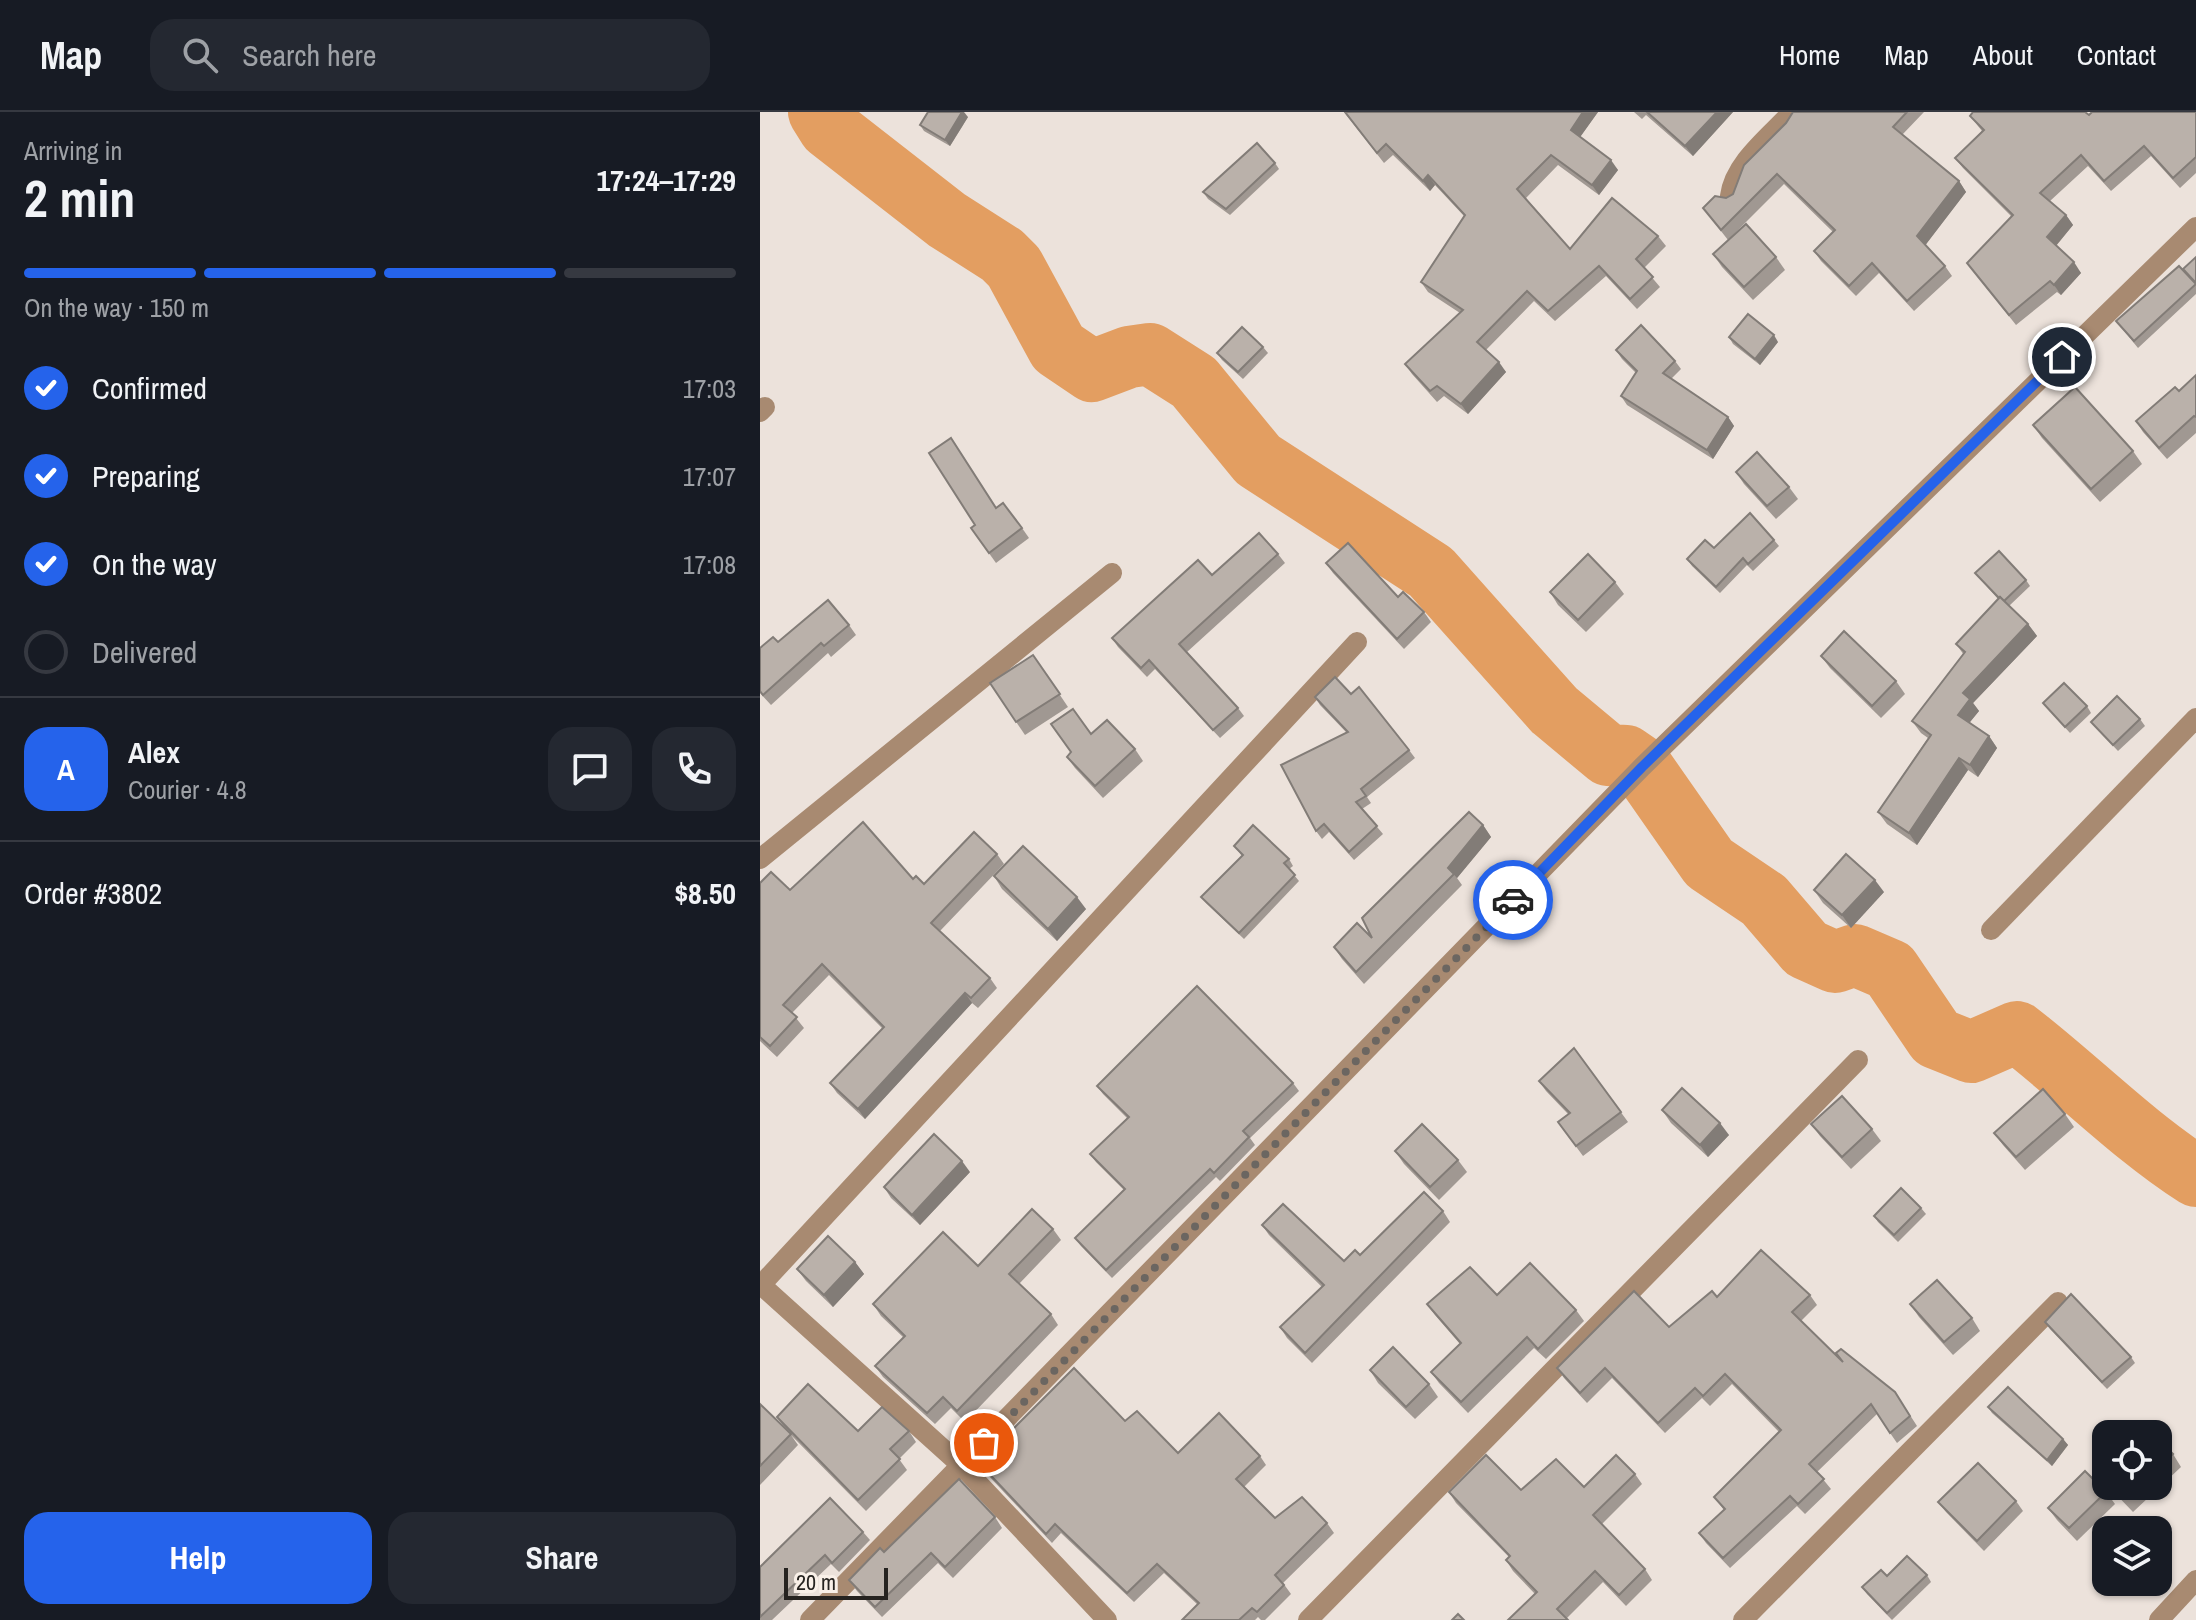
<!DOCTYPE html>
<meta charset="utf-8">
<style>
:root{--surface:#171b24;--page:#242831;--text:#f1f3f6;--muted:#9ea1a6;--line:#363941;--accent:#2563eb}
body{margin:0;font-family:"Archivo Narrow",sans-serif;background:var(--page);color:var(--text);height:100vh;display:flex;flex-direction:column;font-size:30px;white-space:nowrap}
*{box-sizing:border-box;margin:0}
p{font-size:26px;color:var(--muted)}
.icon{flex:none;width:44px;height:44px;fill:none;stroke:currentColor;stroke-width:2;stroke-linecap:round;stroke-linejoin:round}
.map{position:relative;flex:1;overflow:hidden}
.panel{display:flex;flex-direction:column;background:var(--surface);width:760px}
.panel>*{flex:none}
.buttons{position:absolute;left:1332px;top:1308px;display:grid;gap:16px}
.buttons a{display:grid;place-items:center;width:80px;height:80px;border-radius:16px;background:var(--surface);box-shadow:0 2px 6px #0004;font-size:40px}
.scale{position:absolute;left:24px;bottom:20px;width:104px;box-sizing:border-box;padding-left:8px;border:4px solid #262320;border-top:0;font-size:22px;line-height:28px;white-space:nowrap;color:#262320;-webkit-text-stroke:6px #f9f0e8;paint-order:stroke}
.pin{position:absolute;display:grid;place-items:center;width:68px;height:68px;color:#fff;margin:-34px;border:4px solid #fff;border-radius:50%;box-shadow:0 2px 8px #0007}
.courier{position:absolute;display:grid;place-items:center;width:80px;height:80px;margin:-40px;border:6px solid #2563eb;border-radius:50%;background:#fff;color:#222;box-shadow:0 2px 10px #0007}
.summary em{font-style:normal;font-weight:700}
.summary div{display:flex;flex-direction:column-reverse}
.summary{display:flex;align-items:center;justify-content:space-between;height:136px;padding:0 24px}
h1{font-size:52px;font-weight:700;line-height:60px}
.bar{display:grid;grid-template-columns:repeat(4,1fr);gap:12px 8px;align-content:center;height:96px;padding:0 24px}
.bar i{height:10px;border-radius:6px;background:var(--line)}
.bar .selected{background:var(--accent)}
.bar p{grid-column:span 4}
.line{display:flex;align-items:center;gap:20px;padding:0 24px;border-top:2px solid var(--line)}
.line div{flex:1}
.round{display:grid;place-items:center;flex:none;width:84px;height:84px;border-radius:24px;background:var(--page)}
ol{padding:0 24px;list-style:none}
li{display:flex;align-items:center;gap:24px;height:88px}
li p{margin-inline-start:auto}
li .icon{padding:8px;border-radius:50%;background:var(--accent);color:#fff;stroke-width:4}
li:last-child{color:var(--muted)}
li i{width:44px;height:44px;border:4px solid var(--line);border-radius:50%}
.primary-button{display:flex;gap:16px;margin-top:auto;padding:16px 24px}
.primary-button a{flex:1;height:92px;border-radius:24px;background:var(--accent);color:#fff;font-size:32px;font-weight:700;line-height:92px;text-align:center}
.primary-button a+a{background:var(--page);color:var(--text)}
header{display:flex;align-items:center;gap:48px;box-sizing:border-box;height:112px;padding:0 40px;background:var(--surface);border-bottom:2px solid var(--line)}
header strong{font-size:38px}
nav{display:flex;gap:44px;margin-inline-start:auto;font-size:28px}
.search{width:560px;height:72px;background:var(--page);display:flex;align-items:center;gap:20px;box-sizing:border-box;padding:0 28px;border-radius:24px;color:var(--muted);font-size:30px}
main{display:flex;flex:1;min-height:0}
.map>svg:first-child{display:block}
</style>
<header>
<strong>Map</strong>
<div class="search"><svg class="icon" aria-label="search" viewBox="0 0 24 24"><circle cx="10" cy="10" r="6"/><path d="M15 15l6 6"/></svg>Search here</div>
<nav><a>Home</a><a>Map</a><a>About</a><a>Contact</a></nav>
</header>
<main>
<section class="panel">
<div class="summary"><div><h1>2 min</h1><p>Arriving in</p></div><em>17:24–17:29</em></div>
<div class="bar"><i class="selected"></i><i class="selected"></i><i class="selected"></i><i></i><p>On the way · 150 m</p></div>
<ol>
<li><svg class="icon" aria-label="check" viewBox="0 0 24 24"><path d="M5 12l5 5 9-10"/></svg>Confirmed<p>17:03</p></li>
<li><svg class="icon" aria-label="check" viewBox="0 0 24 24"><path d="M5 12l5 5 9-10"/></svg>Preparing<p>17:07</p></li>
<li><svg class="icon" aria-label="check" viewBox="0 0 24 24"><path d="M5 12l5 5 9-10"/></svg>On the way<p>17:08</p></li>
<li><i></i>Delivered</li>
</ol>
<div class="line" style="height:144px"><b class="round" style="background:var(--accent);color:#fff">A</b><div><b>Alex</b><p>Courier · 4.8</p></div><a class="round"><svg class="icon" aria-label="chat" viewBox="0 0 24 24"><path d="M4 5h16v11H9l-5 4z"/></svg></a><a class="round"><svg class="icon" aria-label="phone" viewBox="0 0 24 24"><path d="M5 4h4l2 5-3 2q2 4 5 5l2-3 5 2v4C11 20 4 13 5 4z"/></svg></a></div>
<div class="line" style="height:104px"><div>Order #3802</div><b>$8.50</b></div>
<div class="primary-button"><a>Help</a><a>Share</a></div>
</section>
<div class="map">
<svg width="1436" height="1508" viewBox="0 0 1436 1508">
<rect width="100%" height="100%" fill="#ece2db"/>
<g fill="none" stroke-linecap="round" stroke-linejoin="round">
<path stroke="#e39e61" stroke-width="62" d="M59,0l10,16 118,92 55,35 12,12 44,81 34,23 37,-14 21,-3 44,28 64,78 173,112 123,138 54,45 18,1 16,11 67,96 55,37 42,49 29,13 20,-7 35,15 46,68 35,14 46,-20c61,47 115,103 179,144"/>
<g stroke="#a88a71" stroke-width="20">
<path d="M970,84c4,-33 40,-60 62,-84"/>
<polyline points="0,300 5,295"/>
<polyline points="0,747 352,461"/>
<polyline points="1231,818 1436,606"/>
<polyline points="0,1172 202,1354 347,1508"/>
<polyline points="0,1174 597,530"/>
<polyline points="50,1508 882,655 1436,115"/>
<polyline points="548,1508 1098,948"/>
<polyline points="983,1508 1298,1190"/>
<polyline points="1399,1508 1436,1468"/>
</g>
</g>
<g fill="#a09892">
<polygon points="584,0 838,0 820,25 858,58 839,83 798,53 766,86 810,137 898,124 906,134 884,156 900,175 877,197 846,164 795,209 774,189 726,238 746,260 708,302 684,284 677,290 652,262 645,252 700,201 668,180 661,170 704,104 675,73 670,79 633,43 624,51"/>
<polygon points="874,0 973,0 933,44 886,3 882,7"/>
<polygon points="1033,0 1164,0 1142,23 1199,69 1206,80 1165,133 1185,154 1192,164 1154,199 1119,161 1096,184 1061,149 1054,139 1073,120 1024,72 968,128 943,96 973,82"/>
<polygon points="1436,0 1436,61 1420,76 1391,44 1351,79 1328,54 1290,89 1306,103 1313,113 1296,134 1321,161 1301,183 1297,180 1256,213 1207,151 1252,105 1203,56 1195,46 1222,19 1210,4 1329,3"/>
<polygon points="208,5 190,34 164,19 160,13"/>
<polygon points="515,51 519,57 470,103 448,87 443,80"/>
<polygon points="953,142 1016,145 1025,158 993,188 962,155"/>
<polygon points="1436,145 1436,182 1378,236 1356,209 1428,163"/>
<polygon points="969,225 1018,230 1000,253 973,232"/>
<polygon points="503,235 508,241 483,267 462,248 457,241"/>
<polygon points="856,238 915,249 921,257 911,267 968,305 974,314 953,347 867,293 861,284 876,261 862,247"/>
<polygon points="1436,263 1436,321 1407,347 1383,320 1376,309 1419,279"/>
<polygon points="1273,313 1373,339 1382,352 1340,390 1282,326"/>
<polygon points="976,360 1029,375 1038,387 1016,407 984,372"/>
<polygon points="211,416 262,416 269,426 236,451"/>
<polygon points="1014,428 1019,434 993,459 987,453 960,481 932,454 927,447 954,436"/>
<polygon points="518,442 525,451 427,540 478,596 484,604 460,626 395,557 387,565 358,535 352,526 452,463"/>
<polygon points="566,451 638,485 664,500 671,510 644,537 573,461"/>
<polygon points="1215,461 1266,468 1270,474 1249,494 1268,512 1277,524 1213,591 1219,599 1209,611 1229,624 1237,636 1218,665 1208,658 1157,733 1127,712 1118,700 1168,626 1161,621 1152,609 1204,543 1196,532 1238,487"/>
<polygon points="855,470 864,482 826,520 798,493 790,480"/>
<polygon points="89,513 96,523 71,545 68,541 11,593 0,581 0,536 18,530"/>
<polygon points="273,543 308,595 265,623 230,571"/>
<polygon points="1061,544 1136,569 1145,582 1121,606 1070,556"/>
<polygon points="591,582 649,638 655,646 607,685 611,691 602,697 623,722 594,748 569,720 562,727 556,719 586,620 560,593 555,585"/>
<polygon points="1283,591 1327,594 1331,601 1310,621"/>
<polygon points="1380,607 1385,614 1358,639 1331,610"/>
<polygon points="331,622 375,637 383,649 343,686 315,656 307,645"/>
<polygon points="723,713 731,725 697,766 702,773 604,872 582,847 574,835 612,826"/>
<polygon points="474,734 529,747 533,754 529,757 539,769 484,827 446,791 441,785 482,744"/>
<polygon points="237,742 244,752 180,819 230,866 237,876 218,896 212,891 105,1007 77,981 70,971 123,917 69,863 32,901 44,916 17,945 0,929 0,771 30,778 153,767 164,772"/>
<polygon points="234,764 326,797 297,829 242,777"/>
<polygon points="1054,778 1124,780 1091,816 1063,791"/>
<polygon points="814,936 868,1010 823,1044 798,1010 808,1002 786,979 779,969"/>
<polygon points="533,971 539,979 490,1026 495,1033 460,1069 456,1065 352,1166 321,1134 315,1126 364,1078 336,1050 330,1042 367,1006 343,982 337,974"/>
<polygon points="902,998 969,1023 948,1045 911,1011"/>
<polygon points="1305,1002 1314,1015 1265,1058 1243,1033 1234,1021"/>
<polygon points="1051,1012 1112,1017 1121,1029 1091,1057 1060,1024"/>
<polygon points="635,1039 698,1048 707,1060 679,1088 644,1052"/>
<polygon points="210,1060 160,1113 131,1086 124,1075"/>
<polygon points="1161,1096 1166,1102 1138,1130 1118,1110 1114,1104"/>
<polygon points="683,1099 690,1110 552,1251 527,1226 520,1215 562,1175 509,1123 502,1113 584,1149 600,1143"/>
<polygon points="293,1117 301,1128 259,1172 291,1202 298,1213 205,1310 191,1296 175,1312 123,1265 115,1254 144,1226 121,1204 113,1192 218,1154"/>
<polygon points="95,1150 104,1162 73,1195 46,1169 37,1157"/>
<polygon points="737,1183 816,1198 824,1209 786,1247 774,1236 708,1301 679,1271 671,1260 700,1232 675,1203 667,1192"/>
<polygon points="1050,1183 1057,1193 1041,1209 1083,1250 1135,1280 1157,1314 1137,1331 1117,1302 1057,1360 1071,1377 1045,1402 1037,1394 970,1456 946,1431 939,1421 964,1398 954,1385 1019,1320 972,1272 950,1294 942,1286 905,1321 852,1266 827,1291 804,1266 797,1256 909,1215 957,1185"/>
<polygon points="1150,1192 1212,1206 1220,1219 1193,1243 1159,1205"/>
<polygon points="1285,1210 1371,1245 1375,1251 1347,1277 1290,1217"/>
<polygon points="610,1258 669,1272 678,1285 655,1307 618,1271"/>
<polygon points="0,1292 26,1318 17,1305 98,1319 149,1319 156,1330 139,1347 147,1358 106,1399 31,1323 38,1333 0,1373"/>
<polygon points="1228,1295 1303,1327 1308,1333 1292,1354 1232,1301"/>
<polygon points="365,1309 418,1341 500,1344 506,1353 484,1375 515,1406 567,1411 574,1421 523,1471 531,1482 505,1508 501,1508 498,1505 495,1508 422,1508 438,1493 404,1461 374,1490 301,1421 292,1431 225,1360 219,1351"/>
<polygon points="1398,1327 1413,1342 1421,1355 1373,1400 1348,1374 1398,1374"/>
<polygon points="875,1362 882,1372 842,1412 885,1457 892,1468 866,1494 843,1470 806,1507 775,1482 753,1459 746,1448 749,1445 696,1391 689,1380 761,1378 824,1375"/>
<polygon points="1346,1380 1355,1392 1317,1429 1297,1408 1288,1396"/>
<polygon points="1256,1389 1263,1399 1224,1439 1186,1400 1178,1390"/>
<polygon points="235,1405 242,1416 193,1466 178,1451 122,1505 97,1479 89,1468 124,1440"/>
<polygon points="103,1420 110,1428 79,1460 71,1452 12,1508 0,1508 0,1455"/>
<polygon points="1167,1463 1171,1470 1132,1508 1107,1482 1102,1475 1127,1464"/>
</g>
<g fill="#827c77">
<polygon points="202,0 204,0 208,5 190,34 185,28"/>
<polygon points="823,0 838,0 818,28 811,18"/>
<polygon points="957,0 973,0 933,44 925,34"/>
<polygon points="851,48 858,58 839,83 832,73"/>
<polygon points="668,63 675,73 670,79 663,69"/>
<polygon points="1199,69 1206,80 1164,135 1157,124"/>
<polygon points="1306,103 1313,113 1294,136 1287,125"/>
<polygon points="1314,150 1321,161 1301,183 1294,173"/>
<polygon points="1014,223 1018,230 1000,253 995,247"/>
<polygon points="739,250 746,260 708,302 701,292"/>
<polygon points="968,305 974,314 953,347 947,338"/>
<polygon points="1268,512 1277,524 1213,591 1219,599 1206,615 1198,603 1203,581"/>
<polygon points="1229,624 1237,636 1218,665 1210,653"/>
<polygon points="1199,646 1208,658 1157,733 1149,721"/>
<polygon points="723,713 731,725 697,766 688,756"/>
<polygon points="1115,768 1124,780 1091,816 1082,803"/>
<polygon points="317,785 326,797 297,829 288,817"/>
<polygon points="205,881 212,891 105,1007 98,997"/>
<polygon points="960,1011 969,1023 948,1045 940,1033"/>
<polygon points="202,1049 210,1060 160,1113 152,1103"/>
<polygon points="95,1150 104,1162 73,1195 64,1183"/>
<polygon points="1303,1327 1308,1333 1292,1354 1287,1348"/>
</g>
<g fill="#bab1aa" stroke="#827c77" stroke-width="2">
<polygon points="168,0 202,0 185,28 160,13"/>
<polygon points="585,0 823,0 811,18 851,48 832,73 791,43 757,77 810,137 852,86 898,124 876,147 893,165 870,187 839,154 788,199 767,179 717,230 739,250 701,292 677,274 670,279 645,252 703,198 661,170 705,103 668,63 663,69 626,32 617,41"/>
<polygon points="887,0 957,0 925,34"/>
<polygon points="1033,0 1147,0 1133,15 1199,69 1157,124 1185,154 1147,189 1112,151 1089,174 1054,139 1075,118 1017,62 961,118 943,96 955,84 966,86 973,82 984,53 1026,11"/>
<polygon points="1213,0 1325,0 1329,3 1332,0 1436,0 1436,45 1413,66 1384,34 1344,69 1321,43 1280,81 1306,103 1287,125 1314,150 1294,173 1290,169 1249,203 1207,151 1253,103 1195,46 1224,18 1210,4"/>
<polygon points="497,31 515,51 466,97 443,80"/>
<polygon points="986,112 1016,145 984,175 953,142"/>
<polygon points="1436,145 1436,171 1423,157"/>
<polygon points="1419,154 1436,172 1374,229 1356,209"/>
<polygon points="988,202 1014,223 995,247 969,225"/>
<polygon points="881,213 915,249 903,261 968,305 947,338 861,284 877,259 856,238"/>
<polygon points="482,215 503,235 478,260 457,241"/>
<polygon points="1436,263 1436,305 1434,304 1399,336 1376,309 1415,275 1419,279"/>
<polygon points="1315,275 1373,339 1331,377 1273,313"/>
<polygon points="191,326 236,396 243,391 262,416 229,441 211,416 215,413 169,341"/>
<polygon points="997,340 1029,375 1007,394 976,360"/>
<polygon points="990,401 1014,428 988,452 983,446 956,475 927,447 945,428 954,436"/>
<polygon points="499,421 518,442 419,532 478,596 453,618 389,548 381,556 352,526 438,448 452,463"/>
<polygon points="588,431 638,485 643,480 664,500 637,527 566,451"/>
<polygon points="1239,439 1266,468 1244,489 1240,485 1239,486 1215,461"/>
<polygon points="828,442 855,470 818,508 790,480"/>
<polygon points="1240,485 1268,512 1203,581 1210,587 1198,603 1229,624 1210,653 1199,646 1149,721 1118,700 1171,623 1152,609 1205,540 1196,532"/>
<polygon points="68,488 89,513 64,534 61,531 3,583 0,579 0,536 13,525 18,530"/>
<polygon points="1084,519 1136,569 1112,594 1061,544"/>
<polygon points="273,543 300,582 256,610 230,571"/>
<polygon points="575,565 591,582 599,575 649,638 601,677 606,684 596,690 617,714 589,740 564,712 556,719 521,653 588,620 555,585"/>
<polygon points="1304,571 1327,594 1305,615 1283,591"/>
<polygon points="1357,584 1380,607 1353,633 1331,610"/>
<polygon points="313,597 331,622 347,608 375,637 335,674 307,645 311,640 291,612"/>
<polygon points="709,700 723,713 688,756 694,762 596,860 574,835 597,811 612,826 602,806"/>
<polygon points="103,710 153,767 156,764 164,772 214,720 237,742 171,811 230,866 211,886 205,881 98,997 70,971 124,915 62,852 23,893 37,905 10,934 0,925 0,771 11,760 30,778"/>
<polygon points="493,713 529,747 524,751 535,763 479,821 441,785 483,743 474,734"/>
<polygon points="263,734 317,785 288,817 234,764"/>
<polygon points="1086,742 1115,768 1082,803 1054,778"/>
<polygon points="437,874 533,971 483,1019 489,1025 454,1061 450,1057 346,1158 315,1126 365,1077 330,1042 369,1005 337,974"/>
<polygon points="814,936 861,1000 816,1034 798,1010 810,1001 779,969"/>
<polygon points="922,976 960,1011 940,1033 902,998"/>
<polygon points="1283,977 1305,1002 1256,1045 1234,1021"/>
<polygon points="1082,984 1112,1017 1082,1045 1051,1012"/>
<polygon points="662,1012 698,1048 670,1075 635,1039"/>
<polygon points="174,1022 202,1049 152,1103 124,1075"/>
<polygon points="1141,1076 1161,1096 1134,1123 1114,1104"/>
<polygon points="664,1080 683,1099 545,1241 520,1215 564,1173 502,1113 523,1092 584,1149 595,1138 600,1143"/>
<polygon points="272,1097 293,1117 249,1162 291,1202 197,1299 183,1285 167,1301 115,1254 145,1224 113,1192 183,1120 218,1154"/>
<polygon points="68,1124 95,1150 64,1183 37,1157"/>
<polygon points="1001,1138 1050,1183 1032,1200 1083,1250 1076,1241 1081,1237 1135,1280 1150,1304 1130,1321 1111,1292 1049,1352 1064,1367 1038,1392 1030,1384 963,1446 939,1421 965,1397 954,1385 1021,1318 965,1262 943,1284 935,1276 898,1311 845,1256 820,1281 797,1256 874,1179 909,1215 952,1179 957,1185"/>
<polygon points="770,1151 816,1198 778,1237 767,1225 701,1290 671,1260 701,1231 667,1192 710,1155 737,1183"/>
<polygon points="1177,1168 1212,1206 1184,1230 1150,1192"/>
<polygon points="1311,1182 1371,1245 1342,1270 1285,1210"/>
<polygon points="633,1235 669,1272 646,1295 610,1258"/>
<polygon points="314,1256 365,1309 377,1299 418,1341 459,1301 500,1344 476,1367 515,1406 542,1385 567,1411 515,1463 524,1473 497,1500 492,1496 479,1508 422,1508 439,1491 397,1452 367,1481 295,1412 286,1422 219,1351"/>
<polygon points="48,1272 98,1319 122,1295 149,1319 130,1337 140,1347 98,1388 17,1305"/>
<polygon points="1248,1275 1303,1327 1287,1348 1228,1295"/>
<polygon points="0,1292 31,1322 0,1354"/>
<polygon points="1384,1312 1394,1322 1374,1322"/>
<polygon points="1398,1327 1413,1342 1398,1356"/>
<polygon points="726,1343 761,1378 796,1347 824,1375 856,1343 875,1362 833,1403 885,1457 859,1483 835,1459 797,1497 808,1508 748,1508 777,1480 746,1448 750,1444 689,1380"/>
<polygon points="1346,1348 1346,1368 1336,1357"/>
<polygon points="1218,1351 1256,1389 1217,1429 1178,1390"/>
<polygon points="1325,1359 1346,1380 1309,1416 1288,1396"/>
<polygon points="199,1367 235,1405 185,1455 171,1441 115,1495 89,1468 120,1436 124,1440"/>
<polygon points="1351,1374 1379,1374 1364,1387"/>
<polygon points="70,1386 103,1420 72,1451 65,1443 0,1505 0,1455"/>
<polygon points="1147,1444 1167,1463 1127,1501 1102,1475 1121,1458 1127,1464"/>
<polygon points="698,1502 704,1508 692,1508"/>
</g>
<g fill="none" stroke-linecap="round" stroke-linejoin="round">
<polyline stroke="#6b6661" stroke-width="8" stroke-dasharray="0 14.4" points="224,1331 753,788"/>
<polyline stroke="#2563eb" stroke-width="10" points="753,788 882,655 1302,245"/>
</g>
</svg>
<div class="buttons">
<a><svg class="icon" aria-label="locate" viewBox="0 0 24 24"><circle cx="12" cy="12" r="6"/><path d="M12 2v4M12 18v4M2 12h4M18 12h4"/></svg></a>
<a><svg class="icon" aria-label="layers" viewBox="0 0 24 24"><path d="M12 4l9 5-9 5-9-5zM3 14l9 5 9-5"/></svg></a>
</div>
<div class="scale">20 m</div>
<div class="pin" style="left:224px;top:1331px;background:#ea580c"><svg class="icon" aria-label="bag" viewBox="0 0 24 24"><path d="M5 8h14l-1 12H6zM9 8a3 3 0 0 1 6 0"/></svg></div>
<div class="pin" style="left:1302px;top:245px;background:#1f2937"><svg class="icon" aria-label="home" viewBox="0 0 24 24"><path d="M3 11l9-7 9 7M6 9v11h12V9"/></svg></div>
<div class="courier" style="left:753px;top:788px"><svg class="icon" aria-label="car" viewBox="0 0 24 24"><path d="M5 17H2v-5l4-1 3-4h7l3 4 3 1v5h-3M9 17h6M6 11h13"/><circle cx="7" cy="17" r="2"/><circle cx="17" cy="17" r="2"/></svg></div>
</div>
</main>
